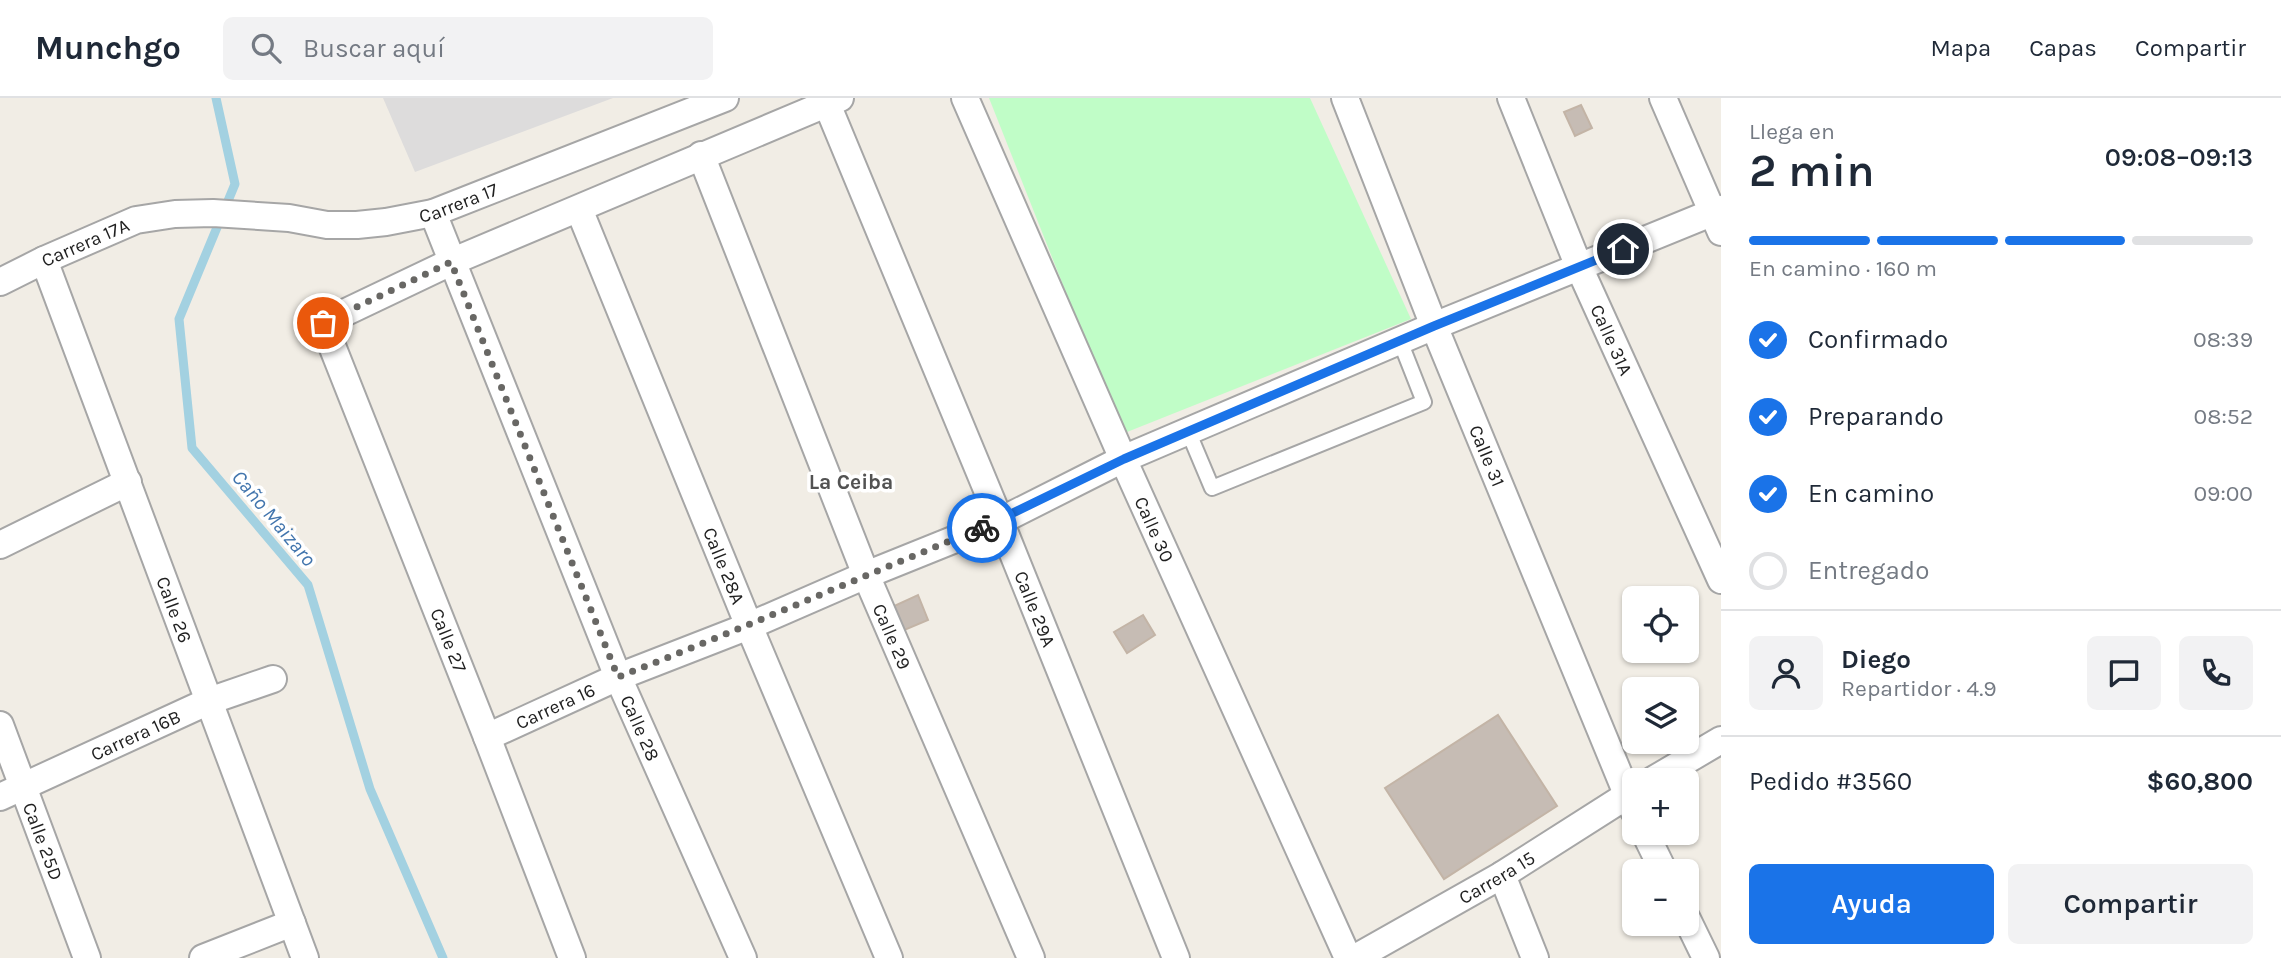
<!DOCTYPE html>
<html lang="es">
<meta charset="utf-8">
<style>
:root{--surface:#fff;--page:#f2f2f3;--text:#1f2937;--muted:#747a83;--line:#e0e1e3;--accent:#1a73e8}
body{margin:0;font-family:Karla,sans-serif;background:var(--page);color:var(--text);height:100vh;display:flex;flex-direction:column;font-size:26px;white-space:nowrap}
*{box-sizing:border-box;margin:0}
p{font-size:23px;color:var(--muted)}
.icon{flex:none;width:38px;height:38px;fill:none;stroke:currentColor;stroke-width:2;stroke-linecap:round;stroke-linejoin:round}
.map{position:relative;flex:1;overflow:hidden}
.panel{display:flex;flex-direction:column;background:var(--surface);width:560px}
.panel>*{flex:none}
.buttons{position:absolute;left:1622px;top:488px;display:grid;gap:14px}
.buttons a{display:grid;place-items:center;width:77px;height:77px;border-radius:10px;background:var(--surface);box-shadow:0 2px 5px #0004;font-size:35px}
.pin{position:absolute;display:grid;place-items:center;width:60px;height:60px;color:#fff;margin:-30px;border:4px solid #fff;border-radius:50%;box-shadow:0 2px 7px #0007}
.courier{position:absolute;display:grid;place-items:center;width:70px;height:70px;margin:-35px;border:5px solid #1a73e8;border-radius:50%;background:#fff;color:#222;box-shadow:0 2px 9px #0007}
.overview em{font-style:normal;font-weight:600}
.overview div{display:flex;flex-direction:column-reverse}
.overview{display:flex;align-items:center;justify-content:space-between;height:119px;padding:0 28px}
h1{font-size:46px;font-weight:600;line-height:52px}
.bar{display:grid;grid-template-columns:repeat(4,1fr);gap:10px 7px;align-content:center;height:84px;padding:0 28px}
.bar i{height:9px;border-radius:5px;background:var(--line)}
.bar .active{background:var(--accent)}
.bar p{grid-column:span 4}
.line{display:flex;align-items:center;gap:18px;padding:0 28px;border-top:2px solid var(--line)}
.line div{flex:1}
.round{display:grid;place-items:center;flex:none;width:74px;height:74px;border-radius:10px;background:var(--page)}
ol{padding:0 28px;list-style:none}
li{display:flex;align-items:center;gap:21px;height:77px}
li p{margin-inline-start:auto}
li .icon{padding:7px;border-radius:50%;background:var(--accent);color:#fff;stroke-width:4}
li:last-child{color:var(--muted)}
li i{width:38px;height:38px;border:4px solid var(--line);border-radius:50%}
.primary-button{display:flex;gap:14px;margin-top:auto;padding:14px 28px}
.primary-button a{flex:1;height:80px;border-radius:10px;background:var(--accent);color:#fff;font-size:28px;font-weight:600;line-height:80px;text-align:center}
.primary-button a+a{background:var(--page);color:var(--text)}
header{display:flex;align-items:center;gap:42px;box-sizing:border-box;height:98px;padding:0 35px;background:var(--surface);border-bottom:2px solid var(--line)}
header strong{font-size:33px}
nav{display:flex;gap:38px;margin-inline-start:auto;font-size:24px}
.search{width:490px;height:63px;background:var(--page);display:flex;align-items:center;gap:18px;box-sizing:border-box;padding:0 24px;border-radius:10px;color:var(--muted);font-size:26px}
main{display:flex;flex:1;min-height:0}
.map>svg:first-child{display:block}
</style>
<header>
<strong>Munchgo</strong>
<div class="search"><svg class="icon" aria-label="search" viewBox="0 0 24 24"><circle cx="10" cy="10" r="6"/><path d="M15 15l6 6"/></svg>Buscar aquí</div>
<nav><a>Mapa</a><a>Capas</a><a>Compartir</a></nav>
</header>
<main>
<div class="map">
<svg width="1721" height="860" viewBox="0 0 1721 860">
<rect width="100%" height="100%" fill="#f1ede5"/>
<polygon fill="#dddcdc" points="383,0 613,0 415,74"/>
<polygon fill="#c0fdc7" points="989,0 1310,0 1411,221 1122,336"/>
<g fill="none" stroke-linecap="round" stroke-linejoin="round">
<polyline stroke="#a3d1e1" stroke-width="9" points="216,0 235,86 179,221 192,350 308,487 370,691 443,860"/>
</g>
<g fill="#c6bcb4" stroke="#c3b4a6" stroke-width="2">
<polygon points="1581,7 1592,30 1575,38 1564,14"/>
<polygon points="918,497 928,522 902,533 892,509"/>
<polygon points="1143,517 1155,537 1127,555 1114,534"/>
<polygon points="1498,617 1557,708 1444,781 1385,690"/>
</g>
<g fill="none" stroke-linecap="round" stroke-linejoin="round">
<defs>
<polyline id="lane" points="1188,333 1212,390 1424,304 1400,243"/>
<g id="street">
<path id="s1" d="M965,0l158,361 225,499"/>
<path id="s2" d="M1345,0l89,228 200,485"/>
<path id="s3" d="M1511,0l68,169 142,313"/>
<polyline points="1663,0 1721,134"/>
<path id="s4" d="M827,6l173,417 176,437"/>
<path id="s5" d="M701,57l165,420 165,383"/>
<path id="s6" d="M579,111l170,417 140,332"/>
<path id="s7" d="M433,115l185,464 125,281"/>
<path id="s8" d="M44,162l261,698"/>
<path id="s9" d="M0,184l44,-22 92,-40 39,-6 38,-1 76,5 38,7h30l29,-3 47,-9 292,-115"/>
<polyline points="0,447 128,384"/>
<path id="s10" d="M0,627l87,233"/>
<path id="s11" d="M487,639l131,-60 131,-51 117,-51 134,-54 123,-62 311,-133 287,-117"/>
<polyline points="1653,682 1721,642"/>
<path id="s12" d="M0,699l209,-96 64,-22"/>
<polyline points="1645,735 1664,774"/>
<polyline points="1502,777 1535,860"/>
<polyline points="1687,821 1706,860"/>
<polyline points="203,860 292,825"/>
<polyline points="572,860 487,639 323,225 451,164 840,0"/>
<path id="s13" d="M1355,860l147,-83 132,-84"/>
</g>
</defs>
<use href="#lane" stroke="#a6a6a6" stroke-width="18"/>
<use href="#street" stroke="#a6a6a6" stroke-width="30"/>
<use href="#lane" stroke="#fff" stroke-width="14"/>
<use href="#street" stroke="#fff" stroke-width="26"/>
</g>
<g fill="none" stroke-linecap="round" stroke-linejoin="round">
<path stroke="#686764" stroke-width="7" stroke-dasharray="0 12.6" d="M323,225l128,-61 167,415c122,-47 242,-100 364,-149"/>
<polyline stroke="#1a73e8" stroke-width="9" points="982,430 1124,361 1434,228 1623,151"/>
</g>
<g text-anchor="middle" stroke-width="7" stroke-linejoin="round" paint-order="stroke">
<g font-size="19" fill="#1f1f1f" stroke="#fff">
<text dy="7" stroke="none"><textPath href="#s9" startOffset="476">Carrera 17</textPath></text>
<text dy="7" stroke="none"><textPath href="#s9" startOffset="94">Carrera 17A</textPath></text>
<text dy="7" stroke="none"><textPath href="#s3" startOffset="262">Calle 31A</textPath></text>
<text dy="7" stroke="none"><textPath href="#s2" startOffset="385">Calle 31</textPath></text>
<text dy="7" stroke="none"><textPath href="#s1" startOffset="471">Calle 30</textPath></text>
<text dy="7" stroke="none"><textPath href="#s6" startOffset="385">Calle 28A</textPath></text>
<text dy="7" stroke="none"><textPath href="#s4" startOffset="546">Calle 29A</textPath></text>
<text dy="7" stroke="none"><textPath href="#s8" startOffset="373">Calle 26</textPath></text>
<text dy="7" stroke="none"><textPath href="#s5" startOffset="518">Calle 29</textPath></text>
<text transform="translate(449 542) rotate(68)" y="7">Calle 27</text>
<text dy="7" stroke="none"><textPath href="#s11" startOffset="75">Carrera 16</textPath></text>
<text dy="7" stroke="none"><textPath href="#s7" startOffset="555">Calle 28</textPath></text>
<text dy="7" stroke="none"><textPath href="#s12" startOffset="149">Carrera 16B</textPath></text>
<text dy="7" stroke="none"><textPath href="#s10" startOffset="124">Calle 25D</textPath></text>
<text dy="7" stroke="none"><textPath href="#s13" startOffset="163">Carrera 15</textPath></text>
</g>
<g font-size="21" font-weight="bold" fill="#525252" stroke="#fff">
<text x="851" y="391">La Ceiba</text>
</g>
<g font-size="21" font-style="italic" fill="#4275ad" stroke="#fff">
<text transform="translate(274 420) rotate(50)" y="7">Caño Maizaro</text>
</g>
</g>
</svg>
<div class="buttons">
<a><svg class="icon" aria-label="locate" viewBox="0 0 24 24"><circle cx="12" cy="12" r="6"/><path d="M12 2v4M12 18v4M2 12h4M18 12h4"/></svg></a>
<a><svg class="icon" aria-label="layers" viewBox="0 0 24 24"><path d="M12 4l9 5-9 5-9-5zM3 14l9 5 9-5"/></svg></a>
<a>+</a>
<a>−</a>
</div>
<div class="pin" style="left:323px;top:225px;background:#ea580c"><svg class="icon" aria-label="bag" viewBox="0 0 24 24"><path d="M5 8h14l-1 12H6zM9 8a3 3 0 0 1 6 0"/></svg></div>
<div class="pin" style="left:1623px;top:151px;background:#1f2937"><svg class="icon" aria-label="home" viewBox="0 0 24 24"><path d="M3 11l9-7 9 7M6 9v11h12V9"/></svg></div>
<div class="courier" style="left:982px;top:430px"><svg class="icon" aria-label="bike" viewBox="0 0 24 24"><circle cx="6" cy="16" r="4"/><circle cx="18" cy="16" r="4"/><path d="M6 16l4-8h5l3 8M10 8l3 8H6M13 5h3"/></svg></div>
</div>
<section class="panel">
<div class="overview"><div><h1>2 min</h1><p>Llega en</p></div><em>09:08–09:13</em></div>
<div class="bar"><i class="active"></i><i class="active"></i><i class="active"></i><i></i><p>En camino · 160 m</p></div>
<ol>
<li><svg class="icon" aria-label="check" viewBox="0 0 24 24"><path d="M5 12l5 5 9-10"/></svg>Confirmado<p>08:39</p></li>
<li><svg class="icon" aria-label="check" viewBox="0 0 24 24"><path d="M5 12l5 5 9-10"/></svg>Preparando<p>08:52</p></li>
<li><svg class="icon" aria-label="check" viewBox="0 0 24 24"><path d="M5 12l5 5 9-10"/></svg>En camino<p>09:00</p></li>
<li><i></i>Entregado</li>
</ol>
<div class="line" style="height:126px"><a class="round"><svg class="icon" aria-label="person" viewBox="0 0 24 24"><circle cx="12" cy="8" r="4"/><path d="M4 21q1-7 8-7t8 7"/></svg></a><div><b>Diego</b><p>Repartidor · 4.9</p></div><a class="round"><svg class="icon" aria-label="chat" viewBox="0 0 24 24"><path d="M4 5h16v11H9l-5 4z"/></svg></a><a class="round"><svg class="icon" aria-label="phone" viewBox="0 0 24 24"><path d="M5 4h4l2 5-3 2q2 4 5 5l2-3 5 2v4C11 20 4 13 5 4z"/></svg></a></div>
<div class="line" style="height:91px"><div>Pedido #3560</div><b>$60,800</b></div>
<div class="primary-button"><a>Ayuda</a><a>Compartir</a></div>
</section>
</main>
